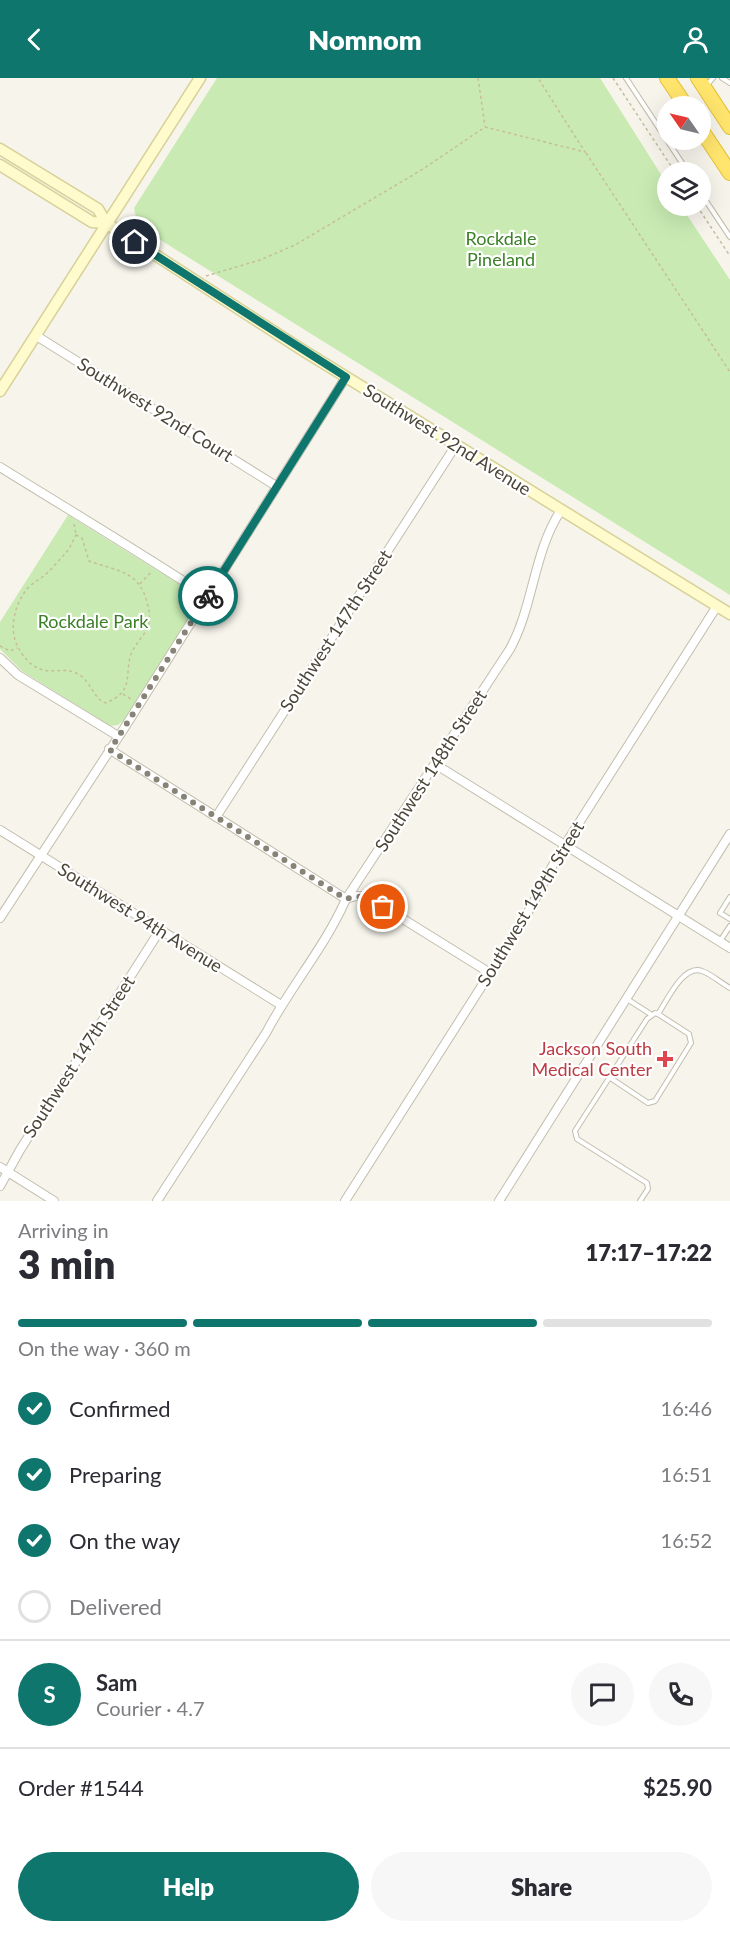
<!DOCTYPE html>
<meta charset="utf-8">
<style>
:root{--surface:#fff;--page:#f7f7f7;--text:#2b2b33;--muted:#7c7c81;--line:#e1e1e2;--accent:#0f766e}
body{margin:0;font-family:Lato,sans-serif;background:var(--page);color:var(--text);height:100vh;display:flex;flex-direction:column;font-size:22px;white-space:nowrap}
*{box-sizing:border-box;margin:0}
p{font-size:20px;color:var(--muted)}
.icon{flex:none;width:33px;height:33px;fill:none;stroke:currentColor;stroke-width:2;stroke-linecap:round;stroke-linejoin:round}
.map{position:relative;height:1123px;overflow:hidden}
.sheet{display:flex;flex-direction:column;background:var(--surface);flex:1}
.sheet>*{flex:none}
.needle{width:39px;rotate:304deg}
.fabs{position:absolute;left:657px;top:18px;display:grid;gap:12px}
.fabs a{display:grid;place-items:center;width:54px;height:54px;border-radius:50%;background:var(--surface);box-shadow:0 6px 24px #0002;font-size:30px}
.pin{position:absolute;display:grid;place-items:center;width:51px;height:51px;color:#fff;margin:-26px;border:3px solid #fff;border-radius:50%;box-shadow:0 2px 6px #0007}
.courier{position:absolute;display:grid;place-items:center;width:60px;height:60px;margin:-30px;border:4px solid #0f766e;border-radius:50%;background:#fff;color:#222;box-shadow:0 2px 8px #0007}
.head em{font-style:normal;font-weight:800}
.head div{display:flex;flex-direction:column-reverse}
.head{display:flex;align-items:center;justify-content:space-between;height:102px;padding:0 18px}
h1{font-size:39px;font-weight:800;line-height:45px}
.bar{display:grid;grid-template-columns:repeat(4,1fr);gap:9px 6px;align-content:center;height:72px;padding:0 18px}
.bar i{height:8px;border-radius:4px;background:var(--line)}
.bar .selected{background:var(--accent)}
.bar p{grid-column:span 4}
.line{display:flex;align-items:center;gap:15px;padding:0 18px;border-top:2px solid var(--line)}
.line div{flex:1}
.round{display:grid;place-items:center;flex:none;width:63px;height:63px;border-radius:32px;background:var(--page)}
ol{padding:0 18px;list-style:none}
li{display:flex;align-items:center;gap:18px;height:66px}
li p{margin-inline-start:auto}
li .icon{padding:6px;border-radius:50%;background:var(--accent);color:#fff;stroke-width:4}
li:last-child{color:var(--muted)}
li i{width:33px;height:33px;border:3px solid var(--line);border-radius:50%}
.action{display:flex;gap:12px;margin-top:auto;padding:12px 18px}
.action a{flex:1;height:69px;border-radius:36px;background:var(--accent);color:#fff;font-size:24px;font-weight:800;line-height:69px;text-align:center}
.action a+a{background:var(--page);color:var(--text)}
header{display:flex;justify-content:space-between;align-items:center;height:78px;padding:0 18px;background:var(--accent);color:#fff;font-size:27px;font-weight:800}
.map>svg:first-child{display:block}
</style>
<header><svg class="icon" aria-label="back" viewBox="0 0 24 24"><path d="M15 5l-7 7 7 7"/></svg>Nomnom<svg class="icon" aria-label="person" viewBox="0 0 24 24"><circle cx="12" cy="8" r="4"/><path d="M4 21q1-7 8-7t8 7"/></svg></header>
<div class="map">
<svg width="730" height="1123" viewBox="0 0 730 1123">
<rect width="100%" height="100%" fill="#f6f4eb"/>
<g fill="#c9ebb3">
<polygon points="217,0 600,0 667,106 668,128 681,128 730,202 730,517 138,148 134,130"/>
<polygon points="68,437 192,514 195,520 192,535 124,642 118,647 110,648 22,593 0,571 0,544"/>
</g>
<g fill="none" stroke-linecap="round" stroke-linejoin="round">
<defs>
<g id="lane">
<polyline points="626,0 688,94"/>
<polyline points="722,0 730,5"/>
<polyline points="707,7 713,0"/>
<polyline points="700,114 730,159"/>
<polyline points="730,819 720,835 730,841"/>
<polyline points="720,863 730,848"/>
<polyline points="627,921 652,937"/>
<polyline points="609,999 648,1025 655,1023 691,965 689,956 658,936"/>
<path d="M640,1123l8,-12 -1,-6 -70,-44 -2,-8 72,-112 8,-6 3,1c9,-13 25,-50 44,-43 9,3 19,12 28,17"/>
</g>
<g id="street">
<polyline points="35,257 276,408"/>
<path d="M0,389c69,43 140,85 208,130"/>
<polyline points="0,580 18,597 118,658"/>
<polyline points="109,671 346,821"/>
<polyline points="435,686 730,870"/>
<polyline points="216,739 456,367"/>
<polyline points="0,752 281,927"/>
<polyline points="346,821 356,818 366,818 490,895"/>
<polyline points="0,840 125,649 346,299"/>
<polyline points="0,1089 54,1123"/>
<polyline points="0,1108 20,1072 160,852"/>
<path d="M157,1123l109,-168c24,-46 59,-86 80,-134l164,-250c24,-44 23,-96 51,-139"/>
<polyline points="345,1123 490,895 531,829 556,781 717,528"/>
<polyline points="499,1123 730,756"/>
</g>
<g id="secondary">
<polyline points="0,71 98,131 106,145"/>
<polyline points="0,87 92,144 106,145 304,273 730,536"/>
<polyline points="0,313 200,0"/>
</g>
<g id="highway">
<polyline points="667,0 686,28"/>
<polyline points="698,0 730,49"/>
<polyline points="700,50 730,95"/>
</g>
</defs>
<use href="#lane" stroke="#c2bead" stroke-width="6"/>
<use href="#street" stroke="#c2bead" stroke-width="10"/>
<use href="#secondary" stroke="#d7d199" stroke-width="13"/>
<use href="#highway" stroke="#e4c036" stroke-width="16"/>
<g stroke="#c5bd9d" stroke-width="1.5" stroke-dasharray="3 3" stroke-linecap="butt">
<polyline points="478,0 485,48"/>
<polyline points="613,0 675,94"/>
<polyline points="586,75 730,294"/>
<polyline points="697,128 730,178"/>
<polyline points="206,198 260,182 295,167 423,91 485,49 585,74 538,0"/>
<polyline points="74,446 76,456"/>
<path d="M76,457l6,3 7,23c30,11 51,9 59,45 2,7 2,16 -1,23 -5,9 -14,18 -17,28 -5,23 3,34 -24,46 -14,-4 -14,-24 -32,-31 -12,-4 -25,2 -36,-4 -8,-3 -15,-12 -19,-19 -11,-18 -5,-44 8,-60 5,-6 12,-9 18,-14 7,-6 13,-14 19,-20 6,-6 8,-13 12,-20z"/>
<polyline points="140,506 151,494"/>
<polyline points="0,568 10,573 17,570"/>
<polyline points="123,616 131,621"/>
</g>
<use href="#lane" stroke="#fff" stroke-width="4"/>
<use href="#street" stroke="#fff" stroke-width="8"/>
<use href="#secondary" stroke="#fffbcc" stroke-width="10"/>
<use href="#highway" stroke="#ffe56d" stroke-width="14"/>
</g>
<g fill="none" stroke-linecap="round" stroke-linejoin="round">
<path stroke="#878377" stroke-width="6" stroke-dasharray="0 10.8" d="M208,518l-98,154 236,149c16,-5 24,-1 37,8"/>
<polyline stroke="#0f766e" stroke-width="8" points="135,164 346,299 208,518"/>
</g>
<path fill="#e0444e" stroke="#fff" stroke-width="2" d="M662 972h6v6h6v6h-6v6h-6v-6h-6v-6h6z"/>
<g text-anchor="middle" stroke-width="4.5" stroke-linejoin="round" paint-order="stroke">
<g font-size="18" fill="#3b8027" stroke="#fff">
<text x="501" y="167">Rockdale<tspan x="501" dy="21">Pineland</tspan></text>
<text x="93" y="550">Rockdale Park</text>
</g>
<g font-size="18" fill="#4b4638" stroke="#fff">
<text transform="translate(155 332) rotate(32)" y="6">Southwest 92nd Court</text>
<text transform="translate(447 362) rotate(32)" y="6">Southwest 92nd Avenue</text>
<text transform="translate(336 553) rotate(-57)" y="6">Southwest 147th Street</text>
<text transform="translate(431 693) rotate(-57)" y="6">Southwest 148th Street</text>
<text transform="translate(531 826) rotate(-59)" y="6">Southwest 149th Street</text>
<text transform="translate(140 840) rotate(32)" y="6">Southwest 94th Avenue</text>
<text transform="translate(79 979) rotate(-57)" y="6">Southwest 147th Street</text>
</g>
<g font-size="18" fill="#be3a42" stroke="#fff" text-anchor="end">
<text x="652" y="977">Jackson South<tspan x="652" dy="21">Medical Center</tspan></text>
</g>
</g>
</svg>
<div class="fabs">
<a><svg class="needle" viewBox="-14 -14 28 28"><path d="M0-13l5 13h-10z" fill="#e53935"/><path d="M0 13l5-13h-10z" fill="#7c7c81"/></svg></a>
<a><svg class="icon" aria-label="layers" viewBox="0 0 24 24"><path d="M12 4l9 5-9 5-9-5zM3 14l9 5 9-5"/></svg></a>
</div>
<div class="pin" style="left:383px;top:829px;background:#ea580c"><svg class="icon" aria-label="bag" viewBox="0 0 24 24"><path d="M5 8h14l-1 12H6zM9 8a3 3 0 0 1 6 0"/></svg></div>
<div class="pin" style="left:135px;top:164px;background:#1f2937"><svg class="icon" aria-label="home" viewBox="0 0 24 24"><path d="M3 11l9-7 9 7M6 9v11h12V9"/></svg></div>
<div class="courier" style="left:208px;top:518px"><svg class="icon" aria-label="bike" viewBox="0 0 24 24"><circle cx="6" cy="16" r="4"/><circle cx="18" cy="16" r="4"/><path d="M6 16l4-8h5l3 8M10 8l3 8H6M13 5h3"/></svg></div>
</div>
<section class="sheet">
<div class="head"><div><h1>3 min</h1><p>Arriving in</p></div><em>17:17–17:22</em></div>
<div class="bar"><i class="selected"></i><i class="selected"></i><i class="selected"></i><i></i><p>On the way · 360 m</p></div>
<ol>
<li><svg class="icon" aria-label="check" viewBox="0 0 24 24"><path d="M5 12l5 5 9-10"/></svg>Confirmed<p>16:46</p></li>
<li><svg class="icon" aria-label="check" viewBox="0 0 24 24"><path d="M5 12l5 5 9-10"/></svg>Preparing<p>16:51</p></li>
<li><svg class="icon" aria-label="check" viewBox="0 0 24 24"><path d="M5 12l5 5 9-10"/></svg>On the way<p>16:52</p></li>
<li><i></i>Delivered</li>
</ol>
<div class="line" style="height:108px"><b class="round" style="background:var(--accent);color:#fff">S</b><div><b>Sam</b><p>Courier · 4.7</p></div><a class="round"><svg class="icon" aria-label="chat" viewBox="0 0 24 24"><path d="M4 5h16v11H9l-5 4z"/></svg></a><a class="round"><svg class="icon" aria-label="phone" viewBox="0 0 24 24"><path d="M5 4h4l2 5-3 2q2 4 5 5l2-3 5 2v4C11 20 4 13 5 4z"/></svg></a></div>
<div class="line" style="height:78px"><div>Order #1544</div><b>$25.90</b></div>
<div class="action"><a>Help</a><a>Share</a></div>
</section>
